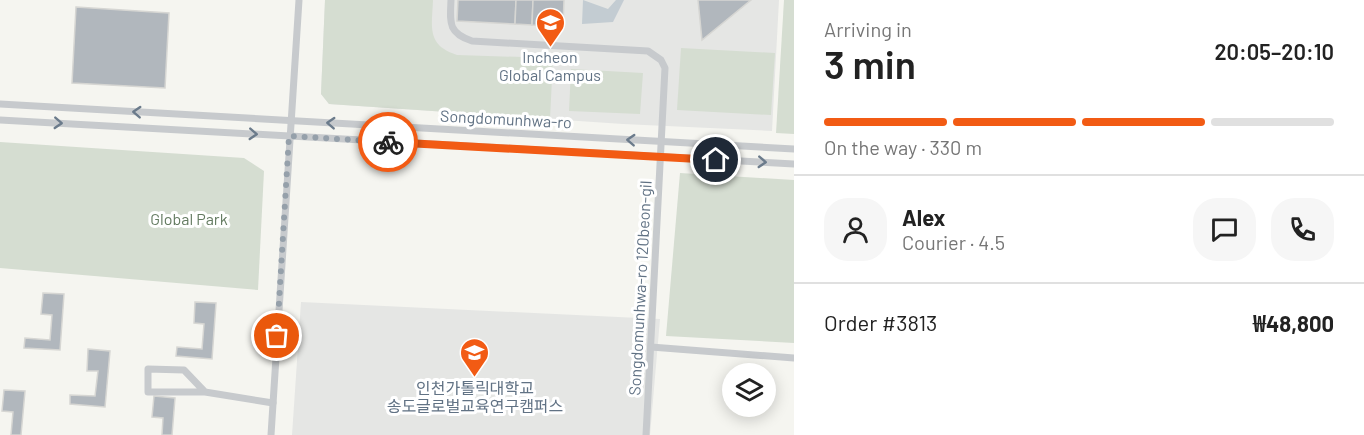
<!DOCTYPE html>
<meta charset="utf-8">
<style>
:root{--surface:#fff;--page:#f6f6f6;--text:#222;--muted:#767676;--line:#e0e0e0;--accent:#f25b14}
body{margin:0;font-family:Barlow,"Noto Sans KR",sans-serif;background:var(--page);color:var(--text);height:100vh;display:flex;flex-direction:column;font-size:22px;white-space:nowrap}
*{box-sizing:border-box;margin:0}
p{font-size:20px;color:var(--muted)}
.icon{flex:none;width:33px;height:33px;fill:none;stroke:currentColor;stroke-width:2;stroke-linecap:round;stroke-linejoin:round}
.map{position:relative;flex:1;overflow:hidden}
.panel{display:flex;flex-direction:column;background:var(--surface);width:570px}
.panel>*{flex:none}
.tools{position:absolute;left:722px;top:363px;display:grid;gap:12px}
.tools a{display:grid;place-items:center;width:54px;height:54px;border-radius:50%;background:var(--surface);box-shadow:0 3px 15px #0003;font-size:30px}
.pin{position:absolute;display:grid;place-items:center;width:51px;height:51px;color:#fff;margin:-26px;border:3px solid #fff;border-radius:50%;box-shadow:0 2px 6px #0007}
.courier{position:absolute;display:grid;place-items:center;width:60px;height:60px;margin:-30px;border:4px solid #f25b14;border-radius:50%;background:#fff;color:#222;box-shadow:0 2px 8px #0007}
.overview em{font-style:normal;font-weight:600}
.overview div{display:flex;flex-direction:column-reverse}
.overview{display:flex;align-items:center;justify-content:space-between;height:102px;padding:0 30px}
h1{font-size:39px;font-weight:600;line-height:45px}
.bar{display:grid;grid-template-columns:repeat(4,1fr);gap:9px 6px;align-content:center;height:72px;padding:0 30px}
.bar i{height:8px;border-radius:4px;background:var(--line)}
.bar .active{background:var(--accent)}
.bar p{grid-column:span 4}
.line{display:flex;align-items:center;gap:15px;padding:0 30px;border-top:2px solid var(--line)}
.line div{flex:1}
.round{display:grid;place-items:center;flex:none;width:63px;height:63px;border-radius:24px;background:var(--page)}
main{display:flex;flex:1;min-height:0}
.map>svg:first-child{display:block}
</style>
<main>
<div class="map">
<svg width="794" height="435" viewBox="0 0 794 435">
<rect width="100%" height="100%" fill="#f5f5f0"/>
<g fill="#e5e6e4">
<polygon points="325,0 779,0 772,131 623,124 329,104 321,94"/>
<polygon points="301,302 660,319 650,435 292,435"/>
</g>
<g fill="#d5ddd1">
<path d="M325,0h108c-1,27 -7,45 24,55l96,3 -3,61 -221,-15 -8,-10z"/>
<polygon points="784,0 794,0 794,134 776,133"/>
<polygon points="681,48 775,53 771,115 677,110"/>
<polygon points="571,69 643,73 640,114 569,111"/>
<polygon points="0,142 244,158 264,171 258,290 0,268"/>
<polygon points="680,173 794,180 794,343 666,336"/>
</g>
<polygon fill="#c3ccd2" points="583,0 608,9 616,0 624,0 613,22 582,24"/>
<g fill="#b1b7bd" stroke="#d6d6d3" stroke-width="1.5">
<polygon points="458,0 516,0 515,24 457,21"/>
<polygon points="516,0 533,0 532,25 515,24"/>
<polygon points="533,0 564,0 563,27 532,25"/>
<polygon points="698,0 751,0 702,40"/>
<polygon points="76,7 169,13 165,88 72,83"/>
<polygon points="43,293 64,294 60,350 24,348 25,338 50,340 52,315 41,314"/>
<polygon points="195,302 216,303 212,359 176,356 177,347 202,349 204,324 194,323"/>
<polygon points="88,349 110,351 105,407 70,404 70,395 95,396 98,371 87,371"/>
<polygon points="4,390 25,391 21,435 11,435 13,412 2,411"/>
<polygon points="154,396 175,398 172,435 162,435 163,418 152,417"/>
</g>
<g fill="none" stroke-linecap="round" stroke-linejoin="round">
<g stroke="#c7cacd" stroke-width="7">
<path d="M451,0c-1,23 -3,33 21,41l176,10 13,9 4,8 -19,367"/>
<polyline points="0,104 794,149"/>
<polyline points="0,120 794,164"/>
<polyline points="651,347 794,358"/>
<polyline points="205,392 148,392 148,369 184,370 205,392 273,403"/>
<polyline points="271,435 299,0"/>
</g>
</g>
<defs><path id="oneway-chevron" d="M-2-3.5L2.5 0L-2 3.5" fill="none" stroke-width="1.6" stroke-linecap="round" stroke-linejoin="round" transform="scale(1.5)"/></defs>
<g stroke="#6b7b8b">
<use href="#oneway-chevron" transform="translate(137 112) rotate(-177)"/>
<use href="#oneway-chevron" transform="translate(58 123) rotate(3)"/>
<use href="#oneway-chevron" transform="translate(331 123) rotate(-177)"/>
<use href="#oneway-chevron" transform="translate(253 134) rotate(3)"/>
<use href="#oneway-chevron" transform="translate(631 140) rotate(-177)"/>
<use href="#oneway-chevron" transform="translate(762 162) rotate(3)"/>
</g>
<g fill="none" stroke-linecap="round" stroke-linejoin="round">
<polyline stroke="#95a0aa" stroke-width="6" stroke-dasharray="0 10.8" points="277,336 289,136 388,142"/>
<polyline stroke="#f25b14" stroke-width="8" points="388,142 716,160"/>
</g>
<defs>
<symbol id="university-pin" viewBox="-11 -11 22 30"><path d="M0 17L-7.5 6A9.5 9.5 0 1 1 7.5 6Z" fill="#f25b14" stroke="#fff"/><path d="M0-5L7-2L0 1L-7-2ZM-4 1L0 2.5L4 1V4Q0 6-4 4Z" fill="#fff"/></symbol>
</defs>
<g fill-rule="evenodd">
<use href="#university-pin" x="534" y="6" width="33" height="45"/>
<use href="#university-pin" x="458" y="336" width="33" height="45"/>
</g>
<g text-anchor="middle" stroke-width="6" stroke-linejoin="round" paint-order="stroke">
<g font-size="16" fill="#617284" stroke="#fff">
<text x="550" y="63">Incheon<tspan x="550" dy="18">Global Campus</tspan></text>
<text x="475" y="394">인천가톨릭대학교<tspan x="475" dy="18">송도글로벌교육연구캠퍼스</tspan></text>
</g>
<g font-size="16" fill="#617284" stroke="#fff">
<text transform="translate(506 119) rotate(3)" y="6">Songdomunhwa-ro</text>
<text transform="translate(640 288) rotate(-87)" y="6">Songdomunhwa-ro 120beon-gil</text>
</g>
<g font-size="16" fill="#647b61" stroke="#fff">
<text x="189" y="225">Global Park</text>
</g>
</g>
</svg>
<div class="tools">
<a><svg class="icon" aria-label="layers" viewBox="0 0 24 24"><path d="M12 4l9 5-9 5-9-5zM3 14l9 5 9-5"/></svg></a>
</div>
<div class="pin" style="left:277px;top:336px;background:#ea580c"><svg class="icon" aria-label="bag" viewBox="0 0 24 24"><path d="M5 8h14l-1 12H6zM9 8a3 3 0 0 1 6 0"/></svg></div>
<div class="pin" style="left:716px;top:160px;background:#1f2937"><svg class="icon" aria-label="home" viewBox="0 0 24 24"><path d="M3 11l9-7 9 7M6 9v11h12V9"/></svg></div>
<div class="courier" style="left:388px;top:142px"><svg class="icon" aria-label="bike" viewBox="0 0 24 24"><circle cx="6" cy="16" r="4"/><circle cx="18" cy="16" r="4"/><path d="M6 16l4-8h5l3 8M10 8l3 8H6M13 5h3"/></svg></div>
</div>
<section class="panel">
<div class="overview"><div><h1>3 min</h1><p>Arriving in</p></div><em>20:05–20:10</em></div>
<div class="bar"><i class="active"></i><i class="active"></i><i class="active"></i><i></i><p>On the way · 330 m</p></div>
<div class="line" style="height:108px"><a class="round"><svg class="icon" aria-label="person" viewBox="0 0 24 24"><circle cx="12" cy="8" r="4"/><path d="M4 21q1-7 8-7t8 7"/></svg></a><div><b>Alex</b><p>Courier · 4.5</p></div><a class="round"><svg class="icon" aria-label="chat" viewBox="0 0 24 24"><path d="M4 5h16v11H9l-5 4z"/></svg></a><a class="round"><svg class="icon" aria-label="phone" viewBox="0 0 24 24"><path d="M5 4h4l2 5-3 2q2 4 5 5l2-3 5 2v4C11 20 4 13 5 4z"/></svg></a></div>
<div class="line" style="height:78px"><div>Order #3813</div><b>₩48,800</b></div>
</section>
</main>
